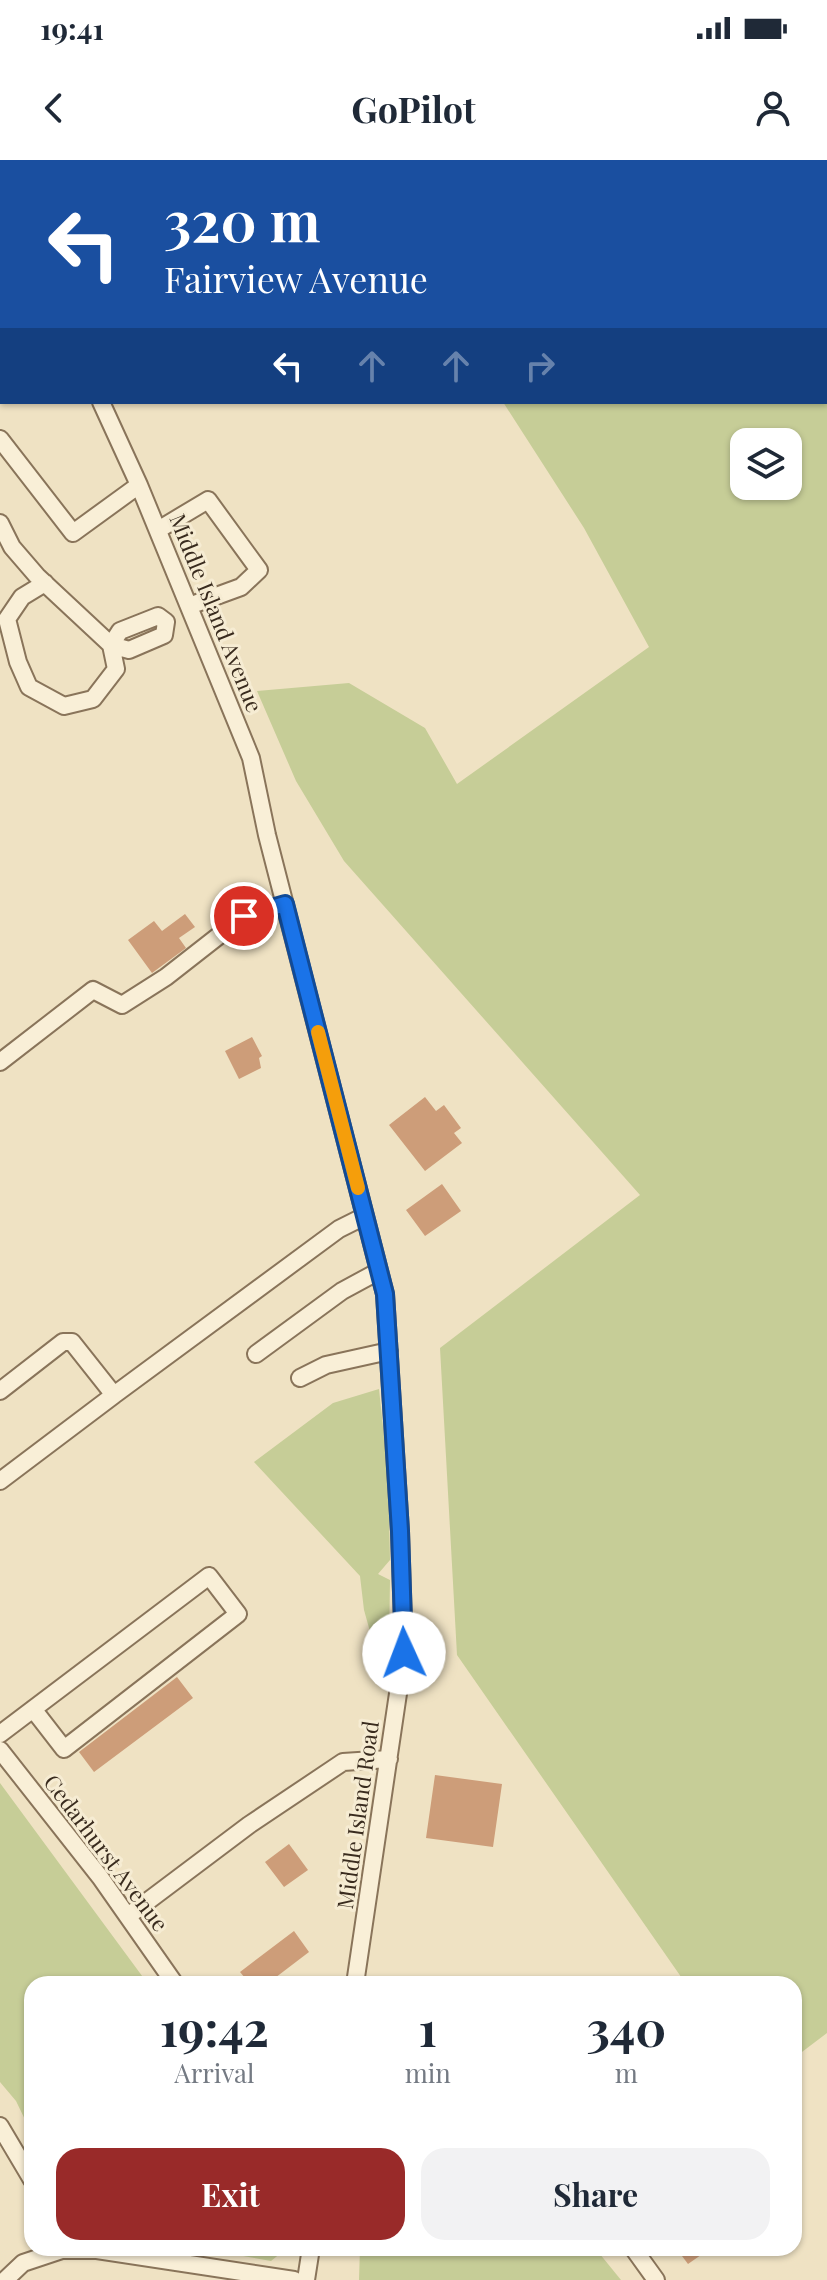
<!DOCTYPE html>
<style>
:root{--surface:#fff;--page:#f2f2f3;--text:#1f2937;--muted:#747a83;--accent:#992a29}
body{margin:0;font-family:"Playfair Display",serif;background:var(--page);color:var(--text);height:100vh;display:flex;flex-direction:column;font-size:30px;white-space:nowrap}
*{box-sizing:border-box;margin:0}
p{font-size:26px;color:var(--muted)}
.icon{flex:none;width:44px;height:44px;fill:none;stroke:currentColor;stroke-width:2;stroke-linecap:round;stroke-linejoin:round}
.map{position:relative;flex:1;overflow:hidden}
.sheet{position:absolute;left:24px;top:1816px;width:778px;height:280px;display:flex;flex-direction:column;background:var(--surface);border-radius:24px;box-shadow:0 2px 6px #0004}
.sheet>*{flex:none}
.guide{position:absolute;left:0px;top:0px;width:828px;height:244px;box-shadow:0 2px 6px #0004;background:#1a4fa0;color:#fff;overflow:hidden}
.controls{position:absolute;left:730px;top:268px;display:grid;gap:16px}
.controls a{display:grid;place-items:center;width:72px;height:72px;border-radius:16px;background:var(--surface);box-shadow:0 2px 6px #0004;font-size:40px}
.pin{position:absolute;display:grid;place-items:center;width:68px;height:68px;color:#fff;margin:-34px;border:4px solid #fff;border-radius:50%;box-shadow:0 2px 8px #0007}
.me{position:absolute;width:88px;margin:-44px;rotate:358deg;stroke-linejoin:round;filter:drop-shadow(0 0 6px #0008)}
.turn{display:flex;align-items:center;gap:28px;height:168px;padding:0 32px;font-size:36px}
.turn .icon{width:104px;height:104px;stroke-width:2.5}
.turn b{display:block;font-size:56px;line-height:68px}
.lanes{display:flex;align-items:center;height:76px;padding:0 32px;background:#0003;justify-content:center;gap:40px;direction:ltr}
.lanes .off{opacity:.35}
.eta{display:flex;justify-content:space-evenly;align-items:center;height:136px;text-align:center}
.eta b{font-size:48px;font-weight:700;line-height:56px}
.button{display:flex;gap:16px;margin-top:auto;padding:16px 32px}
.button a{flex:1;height:92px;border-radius:24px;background:var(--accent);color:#fff;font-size:32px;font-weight:700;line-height:92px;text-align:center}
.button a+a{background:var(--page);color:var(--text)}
.status{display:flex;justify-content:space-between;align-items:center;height:56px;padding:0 40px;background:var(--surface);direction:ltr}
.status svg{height:22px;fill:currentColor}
header{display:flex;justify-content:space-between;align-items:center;height:104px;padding:0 32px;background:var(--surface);font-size:36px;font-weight:700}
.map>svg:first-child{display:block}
.green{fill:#c6cd97;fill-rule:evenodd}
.building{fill:#cd9d79}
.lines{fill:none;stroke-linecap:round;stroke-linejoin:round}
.minor-casing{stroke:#89745a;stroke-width:20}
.minor{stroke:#f9efd7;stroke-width:16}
.route-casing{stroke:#114b97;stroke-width:20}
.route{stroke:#1a73e8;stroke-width:14}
.slow{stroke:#f59e0b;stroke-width:14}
.labels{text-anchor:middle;stroke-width:6;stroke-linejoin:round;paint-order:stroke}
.street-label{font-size:22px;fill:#392b1e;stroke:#f6ecd3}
</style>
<div class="status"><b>19:41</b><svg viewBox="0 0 49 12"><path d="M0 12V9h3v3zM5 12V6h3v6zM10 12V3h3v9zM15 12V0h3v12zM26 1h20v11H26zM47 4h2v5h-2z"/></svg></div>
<header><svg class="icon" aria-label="back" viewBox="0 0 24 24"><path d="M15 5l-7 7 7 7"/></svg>GoPilot<svg class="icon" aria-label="person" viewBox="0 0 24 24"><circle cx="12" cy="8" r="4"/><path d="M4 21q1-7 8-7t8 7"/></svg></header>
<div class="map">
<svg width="827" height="2120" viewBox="0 0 827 2120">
<rect width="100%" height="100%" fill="#efe2c3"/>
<path class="green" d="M41 0H279L37 2Z
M348 0H827V1873L794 1898V1824H686L457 1495 440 1188 640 1035 344 701 296 621 257 531 349 523 425 568 457 624 649 487 584 368 503 242H826V2ZM744 282H788V326H744Z
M379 1229 388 1315 390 1400 378 1414 390 1420 389 1484 376 1493 364 1450 360 1416 254 1302 333 1243Z
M0 1623 148 1824H32V1974L16 1941 0 1922Z
M197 2088H287L271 2101Z
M360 2088H595L621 2120H359Z"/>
<path class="building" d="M185 754 195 767 179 778 186 788 152 813 128 780 154 761 162 771Z
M252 877 262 896 259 898 261 908 239 919 225 891Z
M425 937 436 951 444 945 461 968 454 973 462 983 425 1011 389 965Z
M442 1024 461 1051 425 1076 406 1050Z
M177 1517 193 1538 94 1612 79 1592Z
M435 1615 502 1624 493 1687 426 1678Z
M289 1684 308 1710 284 1727 265 1702Z
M294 1771 309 1792 267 1824H250L240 1812Z
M676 2088H711L688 2104Z"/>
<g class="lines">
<g class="minor-casing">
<path id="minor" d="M0 41 2 45
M101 242 139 325 251 598 267 675 385 1134 400 1371 404 1493 355 1824
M0 279 73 373 139 325
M0 363 12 387 37 416 111 485 129 490 164 475 166 462
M158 370 208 340 259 410 241 427 189 446
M45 423 22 437 7 459 18 502 29 527 64 546 93 539 116 509 111 485 120 471 158 456 166 462
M0 902 93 830 122 845 166 817 244 756 285 744
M256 1194 342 1131 379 1111
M300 1218 326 1205 389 1191
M0 1231 63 1182H72L114 1235 0 1321
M114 1235 339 1069 365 1056
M0 1574 209 1416 238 1454 64 1589 33 1549
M0 1590 100 1717 175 1824
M128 1756 249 1665 343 1602 389 1599
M0 1966 32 2020
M633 2088 656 2120
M5 2120 23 2103 62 2090H97L294 2120
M306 2120 311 2088"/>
</g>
<use href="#minor" class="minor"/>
</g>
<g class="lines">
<g class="route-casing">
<path id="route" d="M244 756 285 744 385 1134 400 1371 404 1493"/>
</g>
<use href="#route" class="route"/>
<path class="slow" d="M318 872 358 1028"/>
</g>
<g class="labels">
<g class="street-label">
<text transform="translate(216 453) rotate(68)" y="8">Middle Island Avenue</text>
<text transform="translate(358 1655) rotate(-82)" y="8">Middle Island Road</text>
<text transform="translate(106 1693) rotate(53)" y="8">Cedarhurst Avenue</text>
</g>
</g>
</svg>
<div class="controls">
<a><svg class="icon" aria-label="layers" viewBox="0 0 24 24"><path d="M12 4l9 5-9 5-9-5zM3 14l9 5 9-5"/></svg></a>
</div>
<div class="pin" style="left:244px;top:756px;background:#d93025"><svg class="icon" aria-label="arrive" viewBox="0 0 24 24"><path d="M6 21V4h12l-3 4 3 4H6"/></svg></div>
<svg class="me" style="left:404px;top:1493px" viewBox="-20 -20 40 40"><circle r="19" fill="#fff"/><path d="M0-13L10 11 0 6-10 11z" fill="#1a73e8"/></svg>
<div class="guide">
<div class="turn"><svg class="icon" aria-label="left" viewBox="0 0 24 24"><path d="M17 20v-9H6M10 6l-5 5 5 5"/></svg><div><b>320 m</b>Fairview Avenue</div></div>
<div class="lanes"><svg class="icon" aria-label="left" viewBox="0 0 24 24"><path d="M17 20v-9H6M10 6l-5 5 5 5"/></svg><svg class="icon off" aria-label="ahead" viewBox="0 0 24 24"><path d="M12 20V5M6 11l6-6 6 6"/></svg><svg class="icon off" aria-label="ahead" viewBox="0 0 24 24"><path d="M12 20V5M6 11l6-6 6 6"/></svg><svg class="icon off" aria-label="right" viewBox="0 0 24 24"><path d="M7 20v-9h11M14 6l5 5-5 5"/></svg></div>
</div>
<section class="sheet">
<div class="eta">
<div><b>19:42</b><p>Arrival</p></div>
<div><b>1</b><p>min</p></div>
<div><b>340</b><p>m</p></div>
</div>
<div class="button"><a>Exit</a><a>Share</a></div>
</section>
</div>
